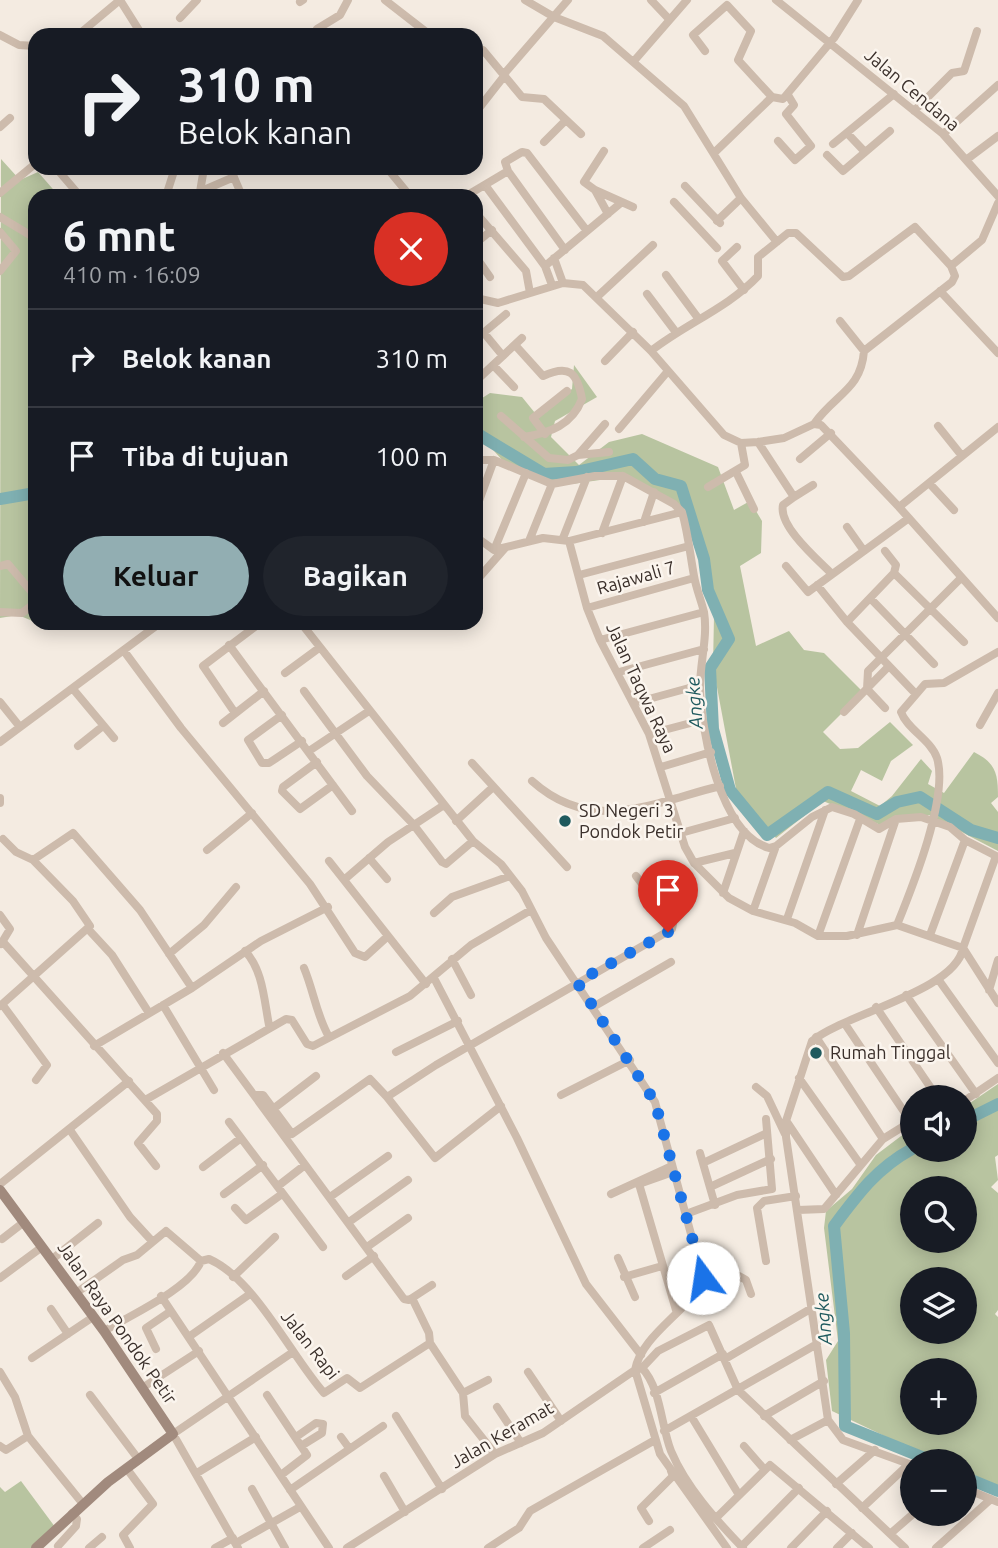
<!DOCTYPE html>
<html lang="id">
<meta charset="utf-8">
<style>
:root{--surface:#171b24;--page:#20242c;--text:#f1f3f6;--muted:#9ea1a6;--line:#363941;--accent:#92aeb2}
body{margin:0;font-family:Ubuntu,sans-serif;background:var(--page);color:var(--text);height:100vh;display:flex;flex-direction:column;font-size:26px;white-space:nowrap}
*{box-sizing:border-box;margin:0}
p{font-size:23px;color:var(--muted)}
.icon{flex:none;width:38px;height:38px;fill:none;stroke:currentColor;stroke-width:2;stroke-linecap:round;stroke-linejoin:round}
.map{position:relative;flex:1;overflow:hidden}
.side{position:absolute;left:28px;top:189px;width:455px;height:441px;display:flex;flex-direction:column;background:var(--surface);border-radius:21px;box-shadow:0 4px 18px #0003}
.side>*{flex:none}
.banner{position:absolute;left:28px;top:28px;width:455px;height:147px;border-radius:21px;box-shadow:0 4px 18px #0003;background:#171b24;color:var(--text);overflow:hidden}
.controls{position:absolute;left:900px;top:1085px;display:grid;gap:14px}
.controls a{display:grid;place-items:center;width:77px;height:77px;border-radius:50%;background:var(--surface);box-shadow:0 4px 18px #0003;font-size:35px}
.pin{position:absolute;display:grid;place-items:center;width:60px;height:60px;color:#fff;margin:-72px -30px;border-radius:50% 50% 50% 0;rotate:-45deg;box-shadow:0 0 7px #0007}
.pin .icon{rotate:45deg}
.me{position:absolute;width:77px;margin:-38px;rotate:346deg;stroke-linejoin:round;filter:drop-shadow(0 0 5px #0008)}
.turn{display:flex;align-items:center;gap:24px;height:147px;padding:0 35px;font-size:32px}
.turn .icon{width:91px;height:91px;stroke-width:2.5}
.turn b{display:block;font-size:49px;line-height:60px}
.round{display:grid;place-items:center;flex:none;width:74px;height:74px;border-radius:37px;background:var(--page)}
.head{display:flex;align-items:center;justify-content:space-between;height:119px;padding:0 35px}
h1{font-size:42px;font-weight:600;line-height:52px}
.button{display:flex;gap:14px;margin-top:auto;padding:14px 35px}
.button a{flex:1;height:80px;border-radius:42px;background:var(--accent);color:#111;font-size:28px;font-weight:600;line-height:80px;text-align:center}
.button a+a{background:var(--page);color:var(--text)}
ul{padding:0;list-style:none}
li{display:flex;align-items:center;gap:21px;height:98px;padding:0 35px;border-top:2px solid var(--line)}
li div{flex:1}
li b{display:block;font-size:26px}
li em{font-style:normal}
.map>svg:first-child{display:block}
.green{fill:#b8c4a0;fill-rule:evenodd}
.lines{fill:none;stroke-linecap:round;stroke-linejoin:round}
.river{stroke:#7fb0b2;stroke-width:12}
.minor{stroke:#cdbbac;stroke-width:8}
.secondary{stroke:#a18a7d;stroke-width:10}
.route{stroke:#1a73e8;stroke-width:12;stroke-dasharray:0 21.6}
.poi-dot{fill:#1f5a5e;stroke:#fbf5ee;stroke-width:2.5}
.labels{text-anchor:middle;stroke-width:5;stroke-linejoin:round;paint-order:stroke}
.street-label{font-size:18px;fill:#3b302b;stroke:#fbf5ee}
.poi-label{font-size:18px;fill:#3b302b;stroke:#fbf5ee;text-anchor:start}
.water-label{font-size:19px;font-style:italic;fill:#1f5a5e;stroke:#fbf5ee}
</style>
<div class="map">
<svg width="998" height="1548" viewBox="0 0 998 1548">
<rect width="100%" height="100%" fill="#f4ebe1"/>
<path class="green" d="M1 159 20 180 38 172 59 196H35V622L18 615 0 618Z
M574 365 597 397 555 421 551 437 579 465 609 442 642 434 718 467 734 510 750 501 762 521 761 553 740 566 756 646 789 631 804 650 824 653 863 692 823 732 840 749 858 748 890 722 913 745 891 761 882 781 861 770 851 791 880 806 892 796 921 759 932 771 928 784 944 793 974 752C996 763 998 774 998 797L991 803 998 812V851L929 815 883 826 823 801 776 838 737 794 713 666 714 616 693 519 628 476 572 484 546 480 504 462 476 431V402L490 393 522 397 535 413 572 389Z
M998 1084V1155L995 1157 998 1180 991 1187 998 1193V1310L995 1314 998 1317V1488L964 1473V1461H937L832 1411 826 1360 838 1341 824 1228 826 1211 852 1189 876 1155 909 1130 912 1129V1150H964V1107ZM912 1188H964V1241H912ZM912 1279H964V1332H912ZM912 1370H964V1423H912Z
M21 1481 58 1531 41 1548H0V1487L5 1492Z"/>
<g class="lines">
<path class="river" d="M476 433 544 474 576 472 633 459 655 479 681 486 704 559 708 590 729 639 710 668 713 729 730 790 767 835 828 792 877 814 897 802 920 797 971 830 998 838
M0 499 35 493
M964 1121 998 1104
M912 1149C877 1168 858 1194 834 1226L844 1333 845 1426 932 1461
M964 1477 998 1491"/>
<path class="minor" d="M120 0 142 35
M385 0 430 35
M525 0 554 17 603 36 684 106 741 198 777 242
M651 0 668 18
M776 0 943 134 998 196
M300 2 303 0
M180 18 197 0
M317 29 340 15 348 0
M0 35 19 45 35 46
M78 35 120 0
M476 48 483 50 522 97 544 99 581 134
M705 51 693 35 727 5 751 31 738 60 772 97 783 99 834 38 858 0
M634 61 687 0
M504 74 568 0
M914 111 952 73 964 71 977 31
M476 112 505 75
M0 127 10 118
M847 133 865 152
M943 134 998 85
M778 141 795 160 811 146 786 114 794 105 788 95
M544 142 564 122
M833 144 894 94
M604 151 584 182 595 190 633 207
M715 152 772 97
M827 155 843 171 890 131
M966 160 998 136
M56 168 80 196
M230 168 242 196
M387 168 410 196
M485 185 545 266 552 285
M685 186 720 223
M595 190 608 214
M200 192 204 168
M0 193 35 164
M166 196 175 168
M190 196 234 177
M415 196H423
M466 196 508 171
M674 202 717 248
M476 213 526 271 530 293
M0 217 35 238
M717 221 741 198
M0 232 16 251 0 271
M476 243 492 230
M737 247 722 261 744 290
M565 250 508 171 505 162 522 152 527 153 587 231
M476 257 490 277
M554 258 563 283
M545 266 622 202
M666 275 698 318
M940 291 998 353
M647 294 675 331
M598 296 653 245
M476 298 498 303 563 283 583 285 651 351 724 435 741 443 758 442 784 438 814 424 821 425 899 507 998 427
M484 333 503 356
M476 339 506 314
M515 345 543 376C569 364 577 372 582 399 572 425 550 433 524 437
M651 351C685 324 728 308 758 276V257L788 233H796L843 277 849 276 915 227 951 266
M864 351 952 282 955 276 951 266 982 240 998 203
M605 361 633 332
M493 365 514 387
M478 379 522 338
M501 416 549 458 568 460 578 455 609 452
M814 424C835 394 861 390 864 351L840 321
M938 426 962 456
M619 429 668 371
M545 434 533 418 567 391
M758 442 794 497 783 505C778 526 818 560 832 574
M578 455 605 424
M800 459 831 433
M476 460H494L552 484 595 476H623L674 504 682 512C688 533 690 554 694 576 696 588 701 600 704 612 708 637 700 662 700 687 701 731 720 834 769 848L776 846 812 817 832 807 854 814 879 829 896 819 921 817 950 827 965 840 998 857
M736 472 754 509
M929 483 954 510
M708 487 745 465 741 443
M794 497 813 485
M899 507 998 618
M476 509 494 460
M644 522 654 492
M847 527 864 551
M602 533 623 476
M476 537 494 550 543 538 569 541 587 608 600 640 649 734 685 847 694 863 729 898 753 911 795 923 818 936H847L897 925 963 948C956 991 844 1014 812 1041L786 1121V1137L828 1420 843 1440 912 1465
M563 538 587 477
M529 541 552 484
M569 541 682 512
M494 550 526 473
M885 551 896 565 894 573 964 642
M0 566 8 564 35 596
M786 566 808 592 909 518
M579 575 689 546
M476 581 505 548
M817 585 847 622 913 691
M870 598 934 664
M587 608 694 578
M0 612 22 613 35 603
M847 622 894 573
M301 623 473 841 501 864 522 891 546 938 655 1102 703 1278C693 1309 642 1333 635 1370
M425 623 430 626 433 623
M600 640 704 612
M229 645 352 811
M124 651 181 728 310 884 355 953 365 957 388 936
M619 672 704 649
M285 673 319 648
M73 689 114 738
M304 691 367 776 413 824 442 862 446 864 473 841
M0 702 20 727
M634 703 700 685
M885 708 867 689 868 671 961 578
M844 712 889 666
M235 713 203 666 260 623
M282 715 248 740 262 763H269L302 741
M223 723 264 691
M980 725 998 693
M649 734 702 720
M0 742 160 623
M78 746 103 726
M309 751 369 711
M317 762 283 787 282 791 300 809 333 785
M472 763 567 867
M661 767 711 752
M532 781C592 835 652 803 720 786
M0 798V803
M456 821 492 788
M681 833 735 818
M3 839 16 852 33 860
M207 850 252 813
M996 856 963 948 998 1003
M369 858 387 879
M329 861 426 984
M694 863 735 853
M345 879 388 842 444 805
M723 893 744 831
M753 911 776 846
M434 913 452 897 510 876
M0 915 10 929 1 944
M787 919 825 810
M897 925C912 888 949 797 937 758 931 740 907 729 901 712L925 684 944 683 998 652
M88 929 112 955 149 1013
M857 935 896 819
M930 935 965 840
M818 936 860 819
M3 942 157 1114V1121L138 1143 156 1166
M245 951C263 970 264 1000 269 1025
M169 954 204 925 236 887
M452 959 471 995
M304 968C314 992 316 1014 329 1037
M434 978 517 1138 586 1284 641 1355
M938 979 998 1063
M989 990 998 960
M906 995 976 1094
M2 1004 47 1065 36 1080
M163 1005 214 1090
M0 1006 90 926 73 901 33 860 73 833 140 910 192 988
M593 1007 671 962
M876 1007 937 1097
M845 1024 911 1122
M816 1037 883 1139
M94 1046 192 988 261 941 328 907
M396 1052 458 1021
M223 1053 404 1299 409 1300 432 1285
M799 1078 860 1164
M756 1087 767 1096 785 1134
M256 1095H263L292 1134 370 1079 387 1097 436 1065 672 929 673 924 636 876
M561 1095 630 1060
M387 1097 435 1158 501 1106
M147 1099 286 1019 292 1020 307 1044 313 1046 410 996 471 945 531 910
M964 1101 998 1078
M273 1109 316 1076
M229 1122 323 1247
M787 1122 836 1195
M70 1130 130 1217 152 1241
M700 1153 715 1205
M703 1163 767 1133
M203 1167 241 1138
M673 1172 639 1184 676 1310
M0 1184 129 1081
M278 1186 305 1165
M710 1187 771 1159
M224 1194 263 1165
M611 1194 672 1166
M330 1197 388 1156
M235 1208 246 1220 282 1194
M798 1210 824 1209 883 1139 912 1121
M686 1214 737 1195 772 1189 766 1119
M349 1222 408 1180
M2 1239 24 1222
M367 1247 408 1218
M618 1258 635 1297
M51 1260 98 1223
M201 1261 209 1259C255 1279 291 1356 324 1393L347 1378 360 1388 430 1343
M766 1261 757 1208 764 1201 796 1196
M346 1276 374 1256
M233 1277 275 1237
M624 1277 662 1266
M0 1278 42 1247
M700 1288 739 1276 746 1280 751 1294
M76 1293 123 1260 137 1255 166 1231 201 1261C191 1288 129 1316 104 1331
M161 1296 329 1548
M412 1298 429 1333 430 1343
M51 1309 68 1334
M190 1336 250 1294
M430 1343 463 1393 465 1416 495 1454
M156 1349 146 1328 171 1311
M32 1358 93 1317
M725 1359 812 1308
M642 1368C661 1388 661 1426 671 1451 686 1487 716 1520 743 1548
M635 1370 660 1454 727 1548
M0 1372 15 1397 28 1436 83 1504
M528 1372 561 1421
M142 1388 199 1351
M463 1393 488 1380
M654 1393 723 1354
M90 1395 139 1460
M267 1395 307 1455 281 1475
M497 1407 521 1443
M396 1416 442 1489
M691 1416 739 1495
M764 1416 824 1381
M664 1431 817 1344
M296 1437 316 1423 323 1424 322 1433 301 1446
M341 1437 349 1448
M790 1440 828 1420
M0 1446 6 1450 28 1436
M744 1446 764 1469
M127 1469 153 1504 123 1535 130 1548
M197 1473 256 1437
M384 1476 405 1512
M836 1484 875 1450
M964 1488 998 1502
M252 1489 285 1548
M290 1490 383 1426
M862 1508 909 1464
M716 1518 770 1465 869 1548
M649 1521 641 1508 673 1476 671 1471
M890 1534 913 1514
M236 1543 300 1507
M58 1546 76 1526 77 1519 72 1513
M742 1546 799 1488
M89 1548 102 1537
M215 1548 233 1538
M238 1548 173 1434 293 1352
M347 1548 495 1454 543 1433 635 1370 642 1368 658 1351 709 1325 738 1390 905 1548
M488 1548 519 1528 530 1511 655 1440
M643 1548 670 1530
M791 1548 827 1511
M837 1548 852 1533
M936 1548 991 1499"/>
<path class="secondary" d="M0 1190 104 1331 173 1434 108 1482 36 1548"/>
</g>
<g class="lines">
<path class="route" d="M668 932 577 982 655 1102 703 1278"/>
</g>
<g class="poi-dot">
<circle cx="565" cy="821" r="7"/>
<circle cx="816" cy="1053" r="7"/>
</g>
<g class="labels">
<g class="street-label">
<text transform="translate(912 90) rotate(40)" y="6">Jalan Cendana</text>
<text transform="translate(636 578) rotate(-16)" y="6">Rajawali 7</text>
<text transform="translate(641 688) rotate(65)" y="6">Jalan Taqwa Raya</text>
<text transform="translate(117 1323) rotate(55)" y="6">Jalan Raya Pondok Petir</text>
<text transform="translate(310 1345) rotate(52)" y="6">Jalan Rapi</text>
<text transform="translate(502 1435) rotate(-30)" y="6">Jalan Keramat</text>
</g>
<g class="poi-label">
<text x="579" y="817">SD Negeri 3<tspan x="579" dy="21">Pondok Petir</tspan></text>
<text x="830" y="1059">Rumah Tinggal</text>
</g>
<g class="water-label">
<text transform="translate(694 703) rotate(-94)" y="7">Angke</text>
<text transform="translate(823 1319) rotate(-94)" y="7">Angke</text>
</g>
</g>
</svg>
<div class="controls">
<a><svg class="icon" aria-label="sound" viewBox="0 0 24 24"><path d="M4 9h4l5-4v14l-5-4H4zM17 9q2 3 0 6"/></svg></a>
<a><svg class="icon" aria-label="search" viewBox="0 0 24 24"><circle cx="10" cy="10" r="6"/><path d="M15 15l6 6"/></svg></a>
<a><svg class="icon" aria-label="layers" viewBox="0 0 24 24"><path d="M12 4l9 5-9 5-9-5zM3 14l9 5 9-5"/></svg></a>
<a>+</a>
<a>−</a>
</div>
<div class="pin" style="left:668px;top:932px;background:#d93025"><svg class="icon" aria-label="arrive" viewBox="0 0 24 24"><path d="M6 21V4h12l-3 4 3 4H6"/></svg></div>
<svg class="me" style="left:703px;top:1278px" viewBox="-20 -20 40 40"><circle r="19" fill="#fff"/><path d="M0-13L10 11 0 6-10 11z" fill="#1a73e8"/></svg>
<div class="banner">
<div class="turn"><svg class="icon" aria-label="right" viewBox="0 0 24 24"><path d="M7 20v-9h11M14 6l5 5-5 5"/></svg><div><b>310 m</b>Belok kanan</div></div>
</div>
<section class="side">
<div class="head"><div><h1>6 mnt</h1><p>410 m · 16:09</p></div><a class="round" style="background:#d93025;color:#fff"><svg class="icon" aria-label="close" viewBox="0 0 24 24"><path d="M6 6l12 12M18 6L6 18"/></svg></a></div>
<ul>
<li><svg class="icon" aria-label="right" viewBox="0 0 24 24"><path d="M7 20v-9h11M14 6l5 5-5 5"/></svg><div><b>Belok kanan</b></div><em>310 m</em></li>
<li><svg class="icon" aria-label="arrive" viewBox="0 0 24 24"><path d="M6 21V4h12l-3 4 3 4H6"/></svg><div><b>Tiba di tujuan</b></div><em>100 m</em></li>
</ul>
<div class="button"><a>Keluar</a><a>Bagikan</a></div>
</section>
</div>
